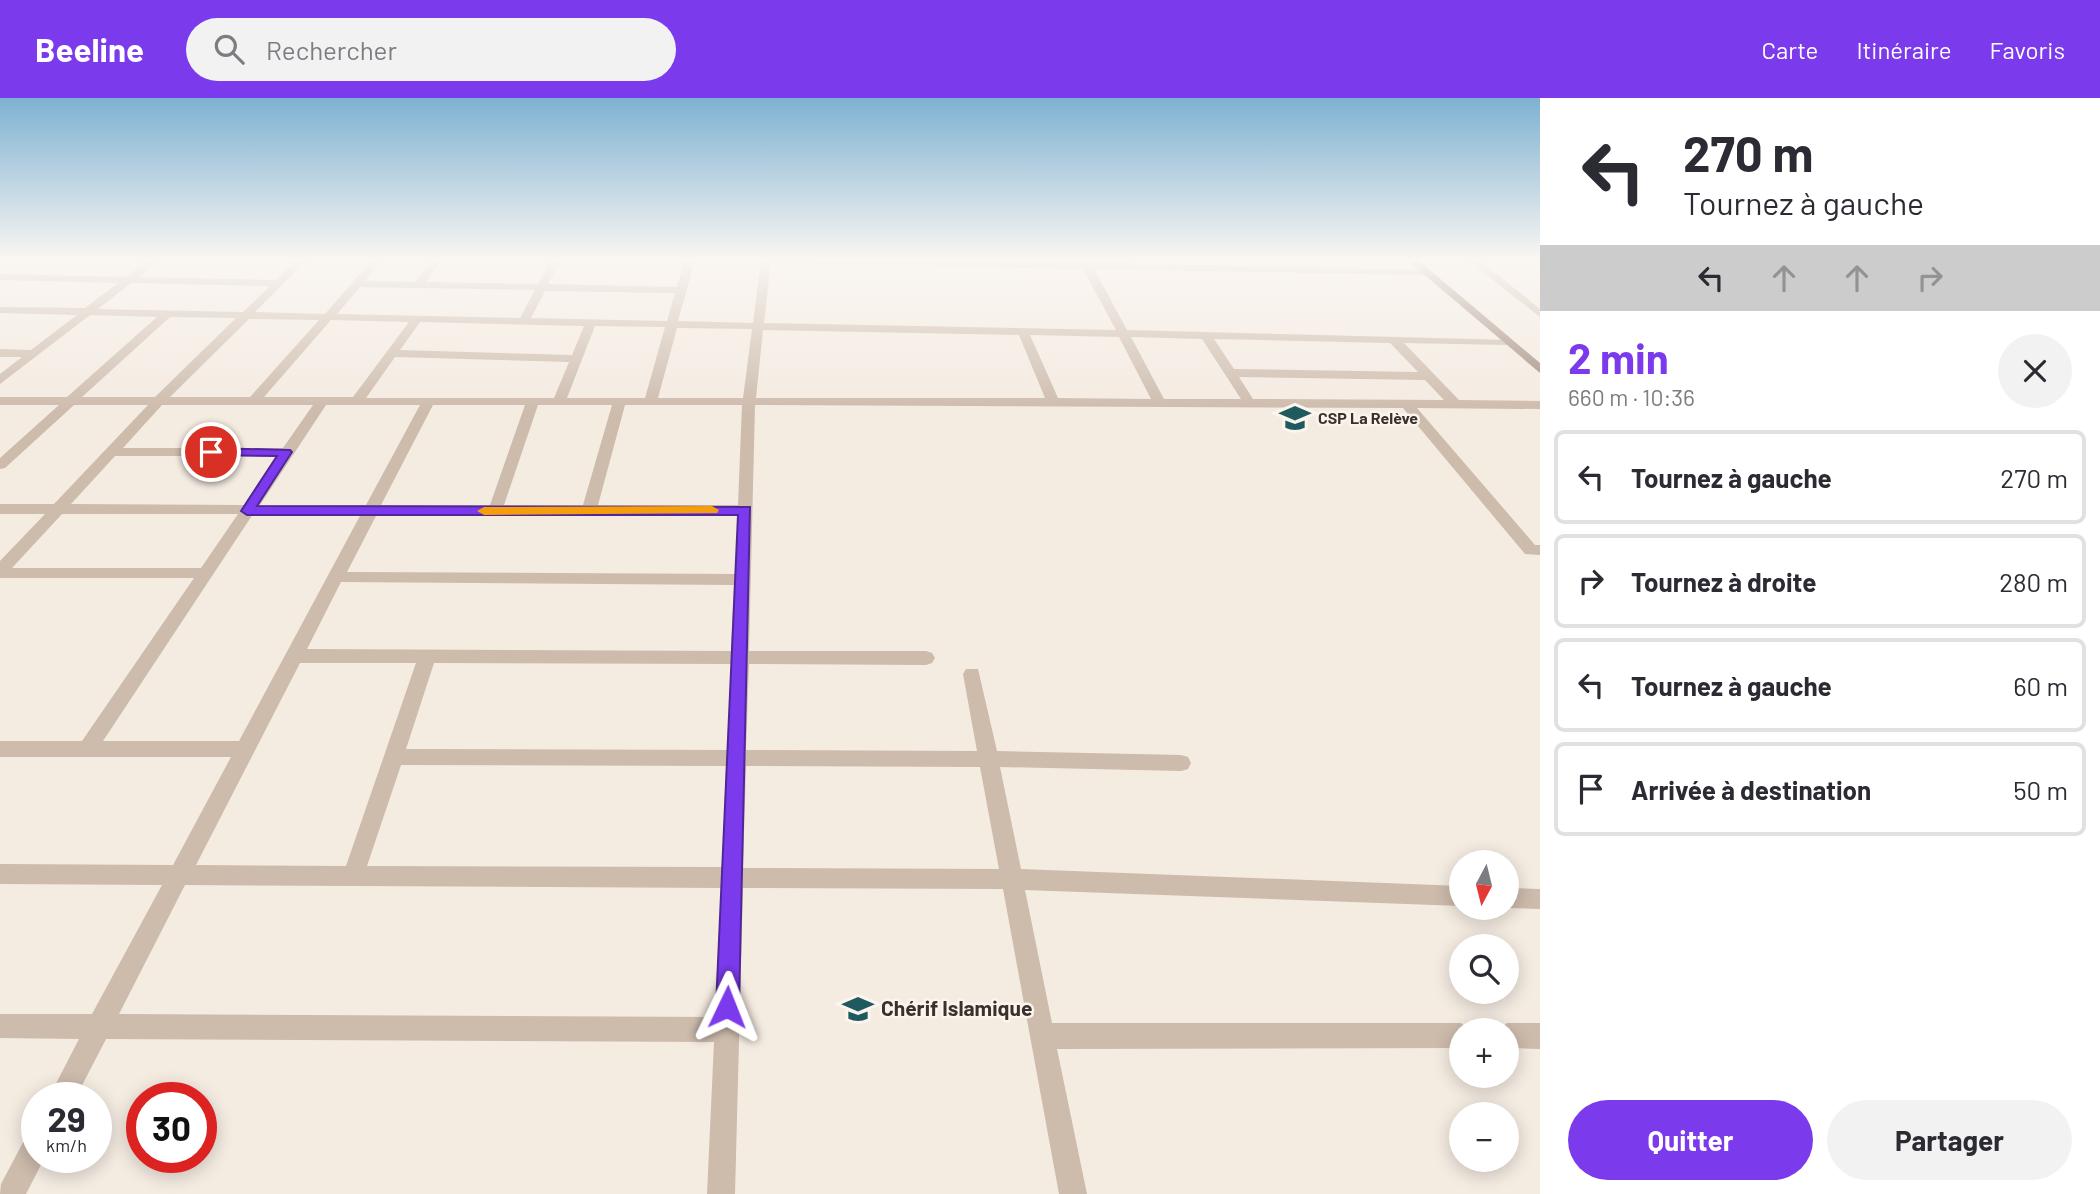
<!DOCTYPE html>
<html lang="fr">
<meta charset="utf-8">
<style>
:root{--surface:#fff;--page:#f2f2f3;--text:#2b2b33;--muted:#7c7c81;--line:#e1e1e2;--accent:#7c3aed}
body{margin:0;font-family:Barlow,sans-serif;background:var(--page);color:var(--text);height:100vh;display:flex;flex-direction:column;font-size:26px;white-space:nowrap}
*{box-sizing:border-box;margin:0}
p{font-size:23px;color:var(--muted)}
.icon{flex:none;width:38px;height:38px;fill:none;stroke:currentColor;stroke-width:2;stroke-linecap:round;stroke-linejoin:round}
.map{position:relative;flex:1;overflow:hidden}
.panel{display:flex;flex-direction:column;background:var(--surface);width:560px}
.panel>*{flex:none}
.guide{background:#fff;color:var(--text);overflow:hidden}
.needle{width:46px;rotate:187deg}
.controls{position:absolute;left:1449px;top:752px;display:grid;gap:14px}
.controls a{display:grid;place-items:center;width:70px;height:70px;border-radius:50%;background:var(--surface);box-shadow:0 4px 18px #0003;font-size:35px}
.speed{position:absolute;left:21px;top:984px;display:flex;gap:14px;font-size:35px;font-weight:700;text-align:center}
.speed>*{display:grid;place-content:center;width:91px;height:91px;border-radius:50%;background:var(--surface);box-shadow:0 4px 18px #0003;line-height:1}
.speed small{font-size:18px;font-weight:400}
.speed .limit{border:10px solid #d22;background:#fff;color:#111}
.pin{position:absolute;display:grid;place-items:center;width:60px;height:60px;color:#fff;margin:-30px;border:4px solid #fff;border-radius:50%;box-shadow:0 2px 7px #0007}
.me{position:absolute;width:77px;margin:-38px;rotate:2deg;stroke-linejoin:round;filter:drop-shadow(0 0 5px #0008)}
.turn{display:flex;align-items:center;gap:24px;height:147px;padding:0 28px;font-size:32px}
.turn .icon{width:91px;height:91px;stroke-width:2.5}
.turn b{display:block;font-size:49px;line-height:60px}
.lanes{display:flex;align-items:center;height:66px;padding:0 28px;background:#0003;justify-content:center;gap:35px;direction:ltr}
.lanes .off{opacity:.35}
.round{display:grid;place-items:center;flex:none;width:74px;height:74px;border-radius:37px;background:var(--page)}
.head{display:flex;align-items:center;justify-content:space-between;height:119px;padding:0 28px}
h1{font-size:42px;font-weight:700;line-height:52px;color:var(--accent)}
.cta{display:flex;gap:14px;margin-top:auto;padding:14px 28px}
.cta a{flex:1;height:80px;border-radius:42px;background:var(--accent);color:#fff;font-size:28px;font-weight:700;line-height:80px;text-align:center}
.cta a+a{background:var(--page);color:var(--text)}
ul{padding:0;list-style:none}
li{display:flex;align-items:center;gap:21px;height:94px;margin:0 14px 10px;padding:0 14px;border:4px solid var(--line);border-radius:10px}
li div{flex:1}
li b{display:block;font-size:26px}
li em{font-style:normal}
header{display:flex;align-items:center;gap:42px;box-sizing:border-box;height:98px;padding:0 35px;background:var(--accent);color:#fff}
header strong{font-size:33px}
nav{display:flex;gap:38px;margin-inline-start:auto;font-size:24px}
.search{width:490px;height:63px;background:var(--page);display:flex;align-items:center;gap:18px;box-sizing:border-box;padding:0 24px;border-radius:38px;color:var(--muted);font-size:26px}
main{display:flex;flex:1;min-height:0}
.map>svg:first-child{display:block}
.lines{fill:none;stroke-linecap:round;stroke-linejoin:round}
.street{fill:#cdbbac;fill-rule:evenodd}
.secondary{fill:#a18a7d;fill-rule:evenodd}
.route{fill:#7c3aed;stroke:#51269a;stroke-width:2}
.slow{fill:#f59e0b}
.labels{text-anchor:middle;stroke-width:5;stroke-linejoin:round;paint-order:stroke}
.far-poi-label{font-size:16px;font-weight:bold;fill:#3b302b;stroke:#fbf5ee;text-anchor:start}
.near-poi-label{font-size:21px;font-weight:bold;fill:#3b302b;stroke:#fbf5ee;text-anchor:start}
</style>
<header>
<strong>Beeline</strong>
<div class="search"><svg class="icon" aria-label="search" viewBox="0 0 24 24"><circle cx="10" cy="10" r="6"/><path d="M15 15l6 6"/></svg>Rechercher</div>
<nav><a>Carte</a><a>Itinéraire</a><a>Favoris</a></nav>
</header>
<main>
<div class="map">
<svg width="1540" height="1096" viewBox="0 0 1540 1096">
<rect width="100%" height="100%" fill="#f4ebe1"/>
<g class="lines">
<path class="street" d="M147 162H159L139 179 276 182 296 162H307L255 214 325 216 372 162H383L365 183 415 184 432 162H442L426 184 538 186 551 162H561L548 186 677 189 685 162H695L678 223 753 225 761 162H771L764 225 1116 232 1083 171 784 165 779 162H957L1430 172V176L1426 177 1094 171 1127 232 1512 242V246L1508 247 1404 245 1459 302 1540 303V311L1417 310 1535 447H1540V457L1525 456 1403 310 755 307 749 553H926L932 555 935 560 932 565 926 567 749 566 746 652 977 653 963 576 966 571H978L997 653 1181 657 1188 659 1191 665 1188 671 1181 673 1000 669 1021 771 1461 788V808L1025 792 1052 925H1461L1471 933H1461V950L1057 951 1087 1096H1059L1003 791 743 790 735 1096H707L714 944 106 941 76 999H49L79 941 0 940V916H92L162 787 0 786V766L173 767 231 659H0V643H82L194 480H0V463L45 416H0V406H54L148 307H74L5 370 0 371V360L59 307H0V299H67L157 219 90 217 0 286V276L22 259H0V251L31 252 77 217 0 215V209L85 210 118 185 0 182V176L126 179ZM131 185 270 188 243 214 98 211ZM360 189 535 192 520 220 337 216ZM545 193 675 195 667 223 531 220ZM170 219 236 220 155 299H82ZM249 221 319 222 250 299H170ZM331 222 409 224 353 299H264ZM420 224 584 228 572 257 400 252ZM595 228 665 229 645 300H567ZM677 230 752 231 743 300H658ZM763 232 1019 237 1045 300H756ZM1030 237 1119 239 1151 301 1058 300ZM1131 239 1202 241 1241 301H1164ZM1214 241 1390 245 1418 274 1234 271ZM395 259 569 264 554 300H366ZM1239 279 1425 282 1444 302 1253 301ZM162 307H313L283 350H123ZM326 307H420L366 407H260ZM433 307H525L490 407H381ZM538 307H612L583 407H504ZM625 307H742L738 407H598ZM115 358H278L244 407 71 406ZM62 416H238L201 470H12ZM253 416H361L239 643H103ZM377 416 738 417 735 476 347 474ZM341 484 734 487 731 553 307 551ZM300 565H416L346 768 196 767ZM434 565 731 566 727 652 406 651ZM401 667 726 668 722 769 367 768ZM746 668 980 669 999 771 743 770ZM185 787 721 790 715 919 119 916Z
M1468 162H1479L1540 211V219Z
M1534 162H1540V166Z
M1507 790 1540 791V811L1506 810Z
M1507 925H1540V951L1507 950V933H1497Z
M37 1034V1059H45L26 1096H0L1 1086 27 1037Z"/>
<path class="secondary" d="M1407 162H1418L1540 265V275Z"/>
</g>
<linearGradient id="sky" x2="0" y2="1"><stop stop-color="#7eb2d2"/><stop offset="0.51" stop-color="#faf6f2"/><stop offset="1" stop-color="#faf6f2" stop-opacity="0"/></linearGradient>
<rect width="1540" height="316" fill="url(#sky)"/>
<path class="route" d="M211 350 290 352 292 354 257 408 750 409 739 909 735 916 727 920 720 916 716 909 738 417H247L241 413 277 358 207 357 205 354Z"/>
<path class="slow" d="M712 408 719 412 717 415 484 417 477 413 484 409Z"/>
<defs>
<g id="school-bare" transform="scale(2.415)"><path d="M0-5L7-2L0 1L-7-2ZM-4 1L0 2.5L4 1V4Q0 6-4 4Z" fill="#1f5a5e" stroke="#fbf5ee" stroke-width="2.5" paint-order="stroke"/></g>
</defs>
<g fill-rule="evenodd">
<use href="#school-bare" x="1295" y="320"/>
<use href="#school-bare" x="858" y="911"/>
</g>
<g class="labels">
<g class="far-poi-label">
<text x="1318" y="326">CSP La Relève</text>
</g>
<g class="near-poi-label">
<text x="881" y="918">Chérif Islamique</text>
</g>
</g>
</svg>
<div class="controls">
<a><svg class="needle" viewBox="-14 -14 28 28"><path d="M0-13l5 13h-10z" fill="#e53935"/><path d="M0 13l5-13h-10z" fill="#7c7c81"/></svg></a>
<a><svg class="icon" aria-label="search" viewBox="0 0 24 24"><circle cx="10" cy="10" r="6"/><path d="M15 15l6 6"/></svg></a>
<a>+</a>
<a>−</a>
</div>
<div class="speed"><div>29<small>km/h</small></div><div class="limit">30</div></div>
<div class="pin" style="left:211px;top:354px;background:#d93025"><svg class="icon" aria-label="arrive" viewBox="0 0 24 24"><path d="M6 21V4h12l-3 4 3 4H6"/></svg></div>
<svg class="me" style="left:727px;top:909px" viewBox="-20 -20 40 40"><path d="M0-17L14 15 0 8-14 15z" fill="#7c3aed" stroke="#fff" stroke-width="4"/></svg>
</div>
<section class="panel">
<div class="guide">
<div class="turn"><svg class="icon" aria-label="left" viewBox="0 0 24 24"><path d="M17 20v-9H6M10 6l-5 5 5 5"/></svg><div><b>270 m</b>Tournez à gauche</div></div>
<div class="lanes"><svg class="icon" aria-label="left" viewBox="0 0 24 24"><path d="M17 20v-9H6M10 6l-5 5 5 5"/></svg><svg class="icon off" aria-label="ahead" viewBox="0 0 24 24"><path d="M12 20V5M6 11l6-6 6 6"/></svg><svg class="icon off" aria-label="ahead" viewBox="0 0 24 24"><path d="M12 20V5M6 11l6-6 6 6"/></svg><svg class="icon off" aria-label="right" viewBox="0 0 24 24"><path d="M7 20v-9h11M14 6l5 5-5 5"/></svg></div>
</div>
<div class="head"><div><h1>2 min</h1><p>660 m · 10:36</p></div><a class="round"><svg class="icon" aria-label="close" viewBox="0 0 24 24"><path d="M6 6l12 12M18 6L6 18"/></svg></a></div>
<ul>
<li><svg class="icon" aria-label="left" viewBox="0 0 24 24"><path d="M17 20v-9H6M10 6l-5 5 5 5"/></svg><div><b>Tournez à gauche</b></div><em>270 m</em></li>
<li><svg class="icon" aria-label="right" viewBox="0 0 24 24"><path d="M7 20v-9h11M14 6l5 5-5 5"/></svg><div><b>Tournez à droite</b></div><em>280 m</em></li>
<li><svg class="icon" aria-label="left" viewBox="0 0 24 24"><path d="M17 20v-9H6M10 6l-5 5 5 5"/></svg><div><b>Tournez à gauche</b></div><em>60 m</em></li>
<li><svg class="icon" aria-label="arrive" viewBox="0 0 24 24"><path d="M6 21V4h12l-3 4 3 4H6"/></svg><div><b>Arrivée à destination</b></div><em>50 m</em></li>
</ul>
<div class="cta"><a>Quitter</a><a>Partager</a></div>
</section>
</main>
